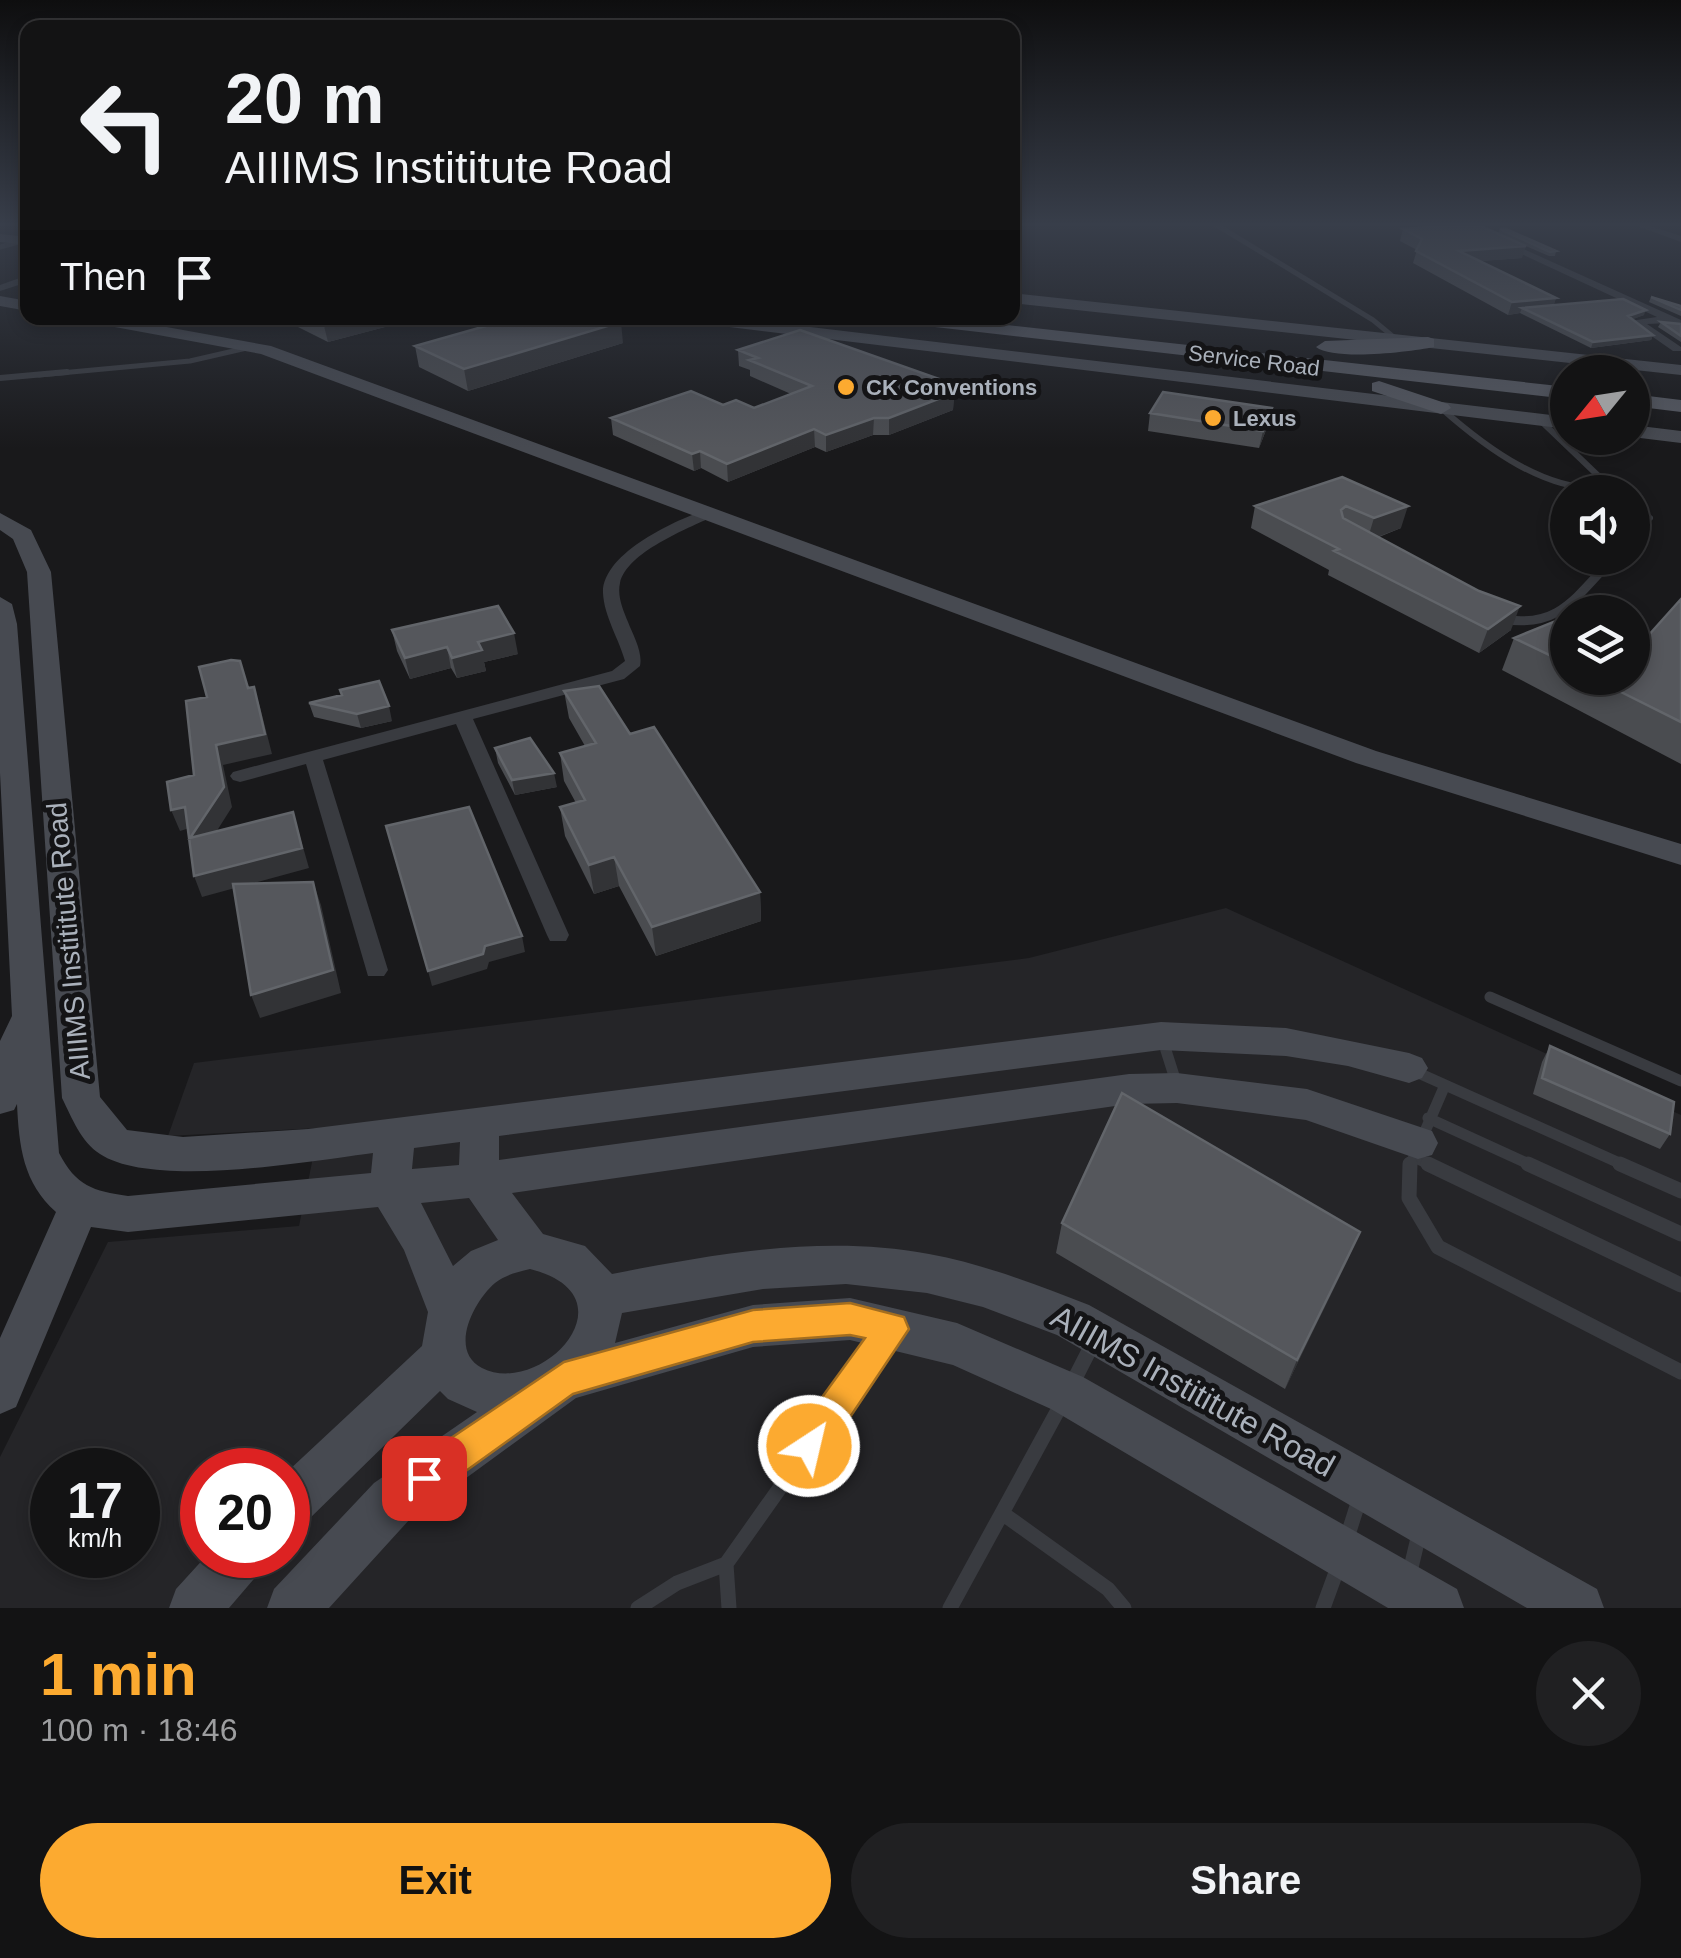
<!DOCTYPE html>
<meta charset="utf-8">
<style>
:root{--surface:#131314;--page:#202022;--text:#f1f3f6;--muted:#9d9ea0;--line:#323234;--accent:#fcaa30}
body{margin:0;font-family:Arial,sans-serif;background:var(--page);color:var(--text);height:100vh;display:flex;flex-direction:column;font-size:38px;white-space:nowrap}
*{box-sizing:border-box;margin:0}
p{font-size:32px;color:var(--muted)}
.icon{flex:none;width:55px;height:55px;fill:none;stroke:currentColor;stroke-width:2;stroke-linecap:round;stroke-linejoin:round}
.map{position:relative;height:1608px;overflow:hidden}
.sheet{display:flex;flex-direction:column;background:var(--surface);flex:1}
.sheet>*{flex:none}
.hud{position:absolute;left:20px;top:20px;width:1000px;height:305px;border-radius:20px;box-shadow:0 5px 15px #0003,0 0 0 2px var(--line);background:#131314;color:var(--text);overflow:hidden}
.needle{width:65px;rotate:240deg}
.fabs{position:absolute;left:1550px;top:355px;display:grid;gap:20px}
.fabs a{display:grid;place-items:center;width:100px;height:100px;border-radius:50%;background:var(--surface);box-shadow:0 5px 15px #0003,0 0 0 2px var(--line);font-size:50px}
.speed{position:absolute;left:30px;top:1448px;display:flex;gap:20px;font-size:50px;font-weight:700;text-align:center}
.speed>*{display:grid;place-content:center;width:130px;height:130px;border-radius:50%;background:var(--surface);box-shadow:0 5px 15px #0003,0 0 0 2px var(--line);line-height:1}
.speed small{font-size:25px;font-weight:400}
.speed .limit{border:15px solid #d22;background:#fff;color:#111}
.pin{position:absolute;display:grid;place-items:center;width:85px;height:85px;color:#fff;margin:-42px;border-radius:20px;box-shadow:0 5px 15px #0006}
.me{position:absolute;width:110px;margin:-55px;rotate:35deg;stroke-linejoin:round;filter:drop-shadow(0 0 8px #0008)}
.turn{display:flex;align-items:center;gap:35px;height:210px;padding:0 40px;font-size:45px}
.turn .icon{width:130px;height:130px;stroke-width:2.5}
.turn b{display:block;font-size:70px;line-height:85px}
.then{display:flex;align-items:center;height:95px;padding:0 40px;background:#0003;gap:20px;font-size:38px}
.round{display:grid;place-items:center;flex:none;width:105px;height:105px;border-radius:52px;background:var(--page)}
.head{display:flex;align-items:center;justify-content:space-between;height:170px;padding:0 40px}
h1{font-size:60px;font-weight:700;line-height:75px;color:var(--accent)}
.button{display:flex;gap:20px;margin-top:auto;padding:20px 40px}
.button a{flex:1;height:115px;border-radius:60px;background:var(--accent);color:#111;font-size:40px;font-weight:700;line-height:115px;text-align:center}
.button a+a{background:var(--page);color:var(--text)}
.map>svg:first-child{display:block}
.built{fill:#252528;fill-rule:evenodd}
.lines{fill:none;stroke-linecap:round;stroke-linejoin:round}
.lane-far4{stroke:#393b40;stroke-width:5}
.lane-far3{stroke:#393b40;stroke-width:6}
.lane-far2{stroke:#393b40;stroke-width:9}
.lane-far1{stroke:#393b40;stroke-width:11}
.lane{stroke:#393b40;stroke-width:15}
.street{fill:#393b40;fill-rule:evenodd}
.secondary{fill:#474a51;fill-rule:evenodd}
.primary{fill:#555860;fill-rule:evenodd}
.wall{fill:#4a4c50}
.shaded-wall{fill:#323336}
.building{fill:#55575c;stroke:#62656a;stroke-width:2.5}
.route{fill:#fcaa30;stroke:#a46e1f;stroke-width:2.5}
.poi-dot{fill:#fcaa30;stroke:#141416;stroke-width:4}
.labels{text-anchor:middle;stroke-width:10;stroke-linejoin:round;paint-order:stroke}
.far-street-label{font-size:22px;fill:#aab1bb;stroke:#141416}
.far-poi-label{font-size:22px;font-weight:bold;fill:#aab1bb;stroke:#141416;text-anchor:start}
.street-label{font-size:28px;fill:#aab1bb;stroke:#141416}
.near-street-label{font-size:32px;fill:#aab1bb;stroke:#141416}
</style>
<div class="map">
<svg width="1681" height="1608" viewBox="0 0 1681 1608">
<rect width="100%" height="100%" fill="#19191b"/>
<path class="built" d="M1226 908 1681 1115V1608H0V1457L108 1242 299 1226 319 1128 168 1136 194 1063 1029 958ZM52 1470H138V1555H52ZM202 1470H288V1555H202Z"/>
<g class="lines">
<path class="lane-far4" d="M1215 224 1373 320 1396 339
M0 247 22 241
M39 375 190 361 251 347"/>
<path class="lane-far3" d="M0 378 67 372
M1441 408C1485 447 1548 495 1611 488L1540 420
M1632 506 1650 518 1632 523
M1632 539 1640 523
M1602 571 1614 558"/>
<path class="lane-far2" d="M1501 619C1554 628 1571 604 1604 568"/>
<path class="lane-far1" d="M1490 997 1681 1081
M1163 1041 1176 1082
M1414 1071 1626 1166
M1428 1118 1533 1166
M1414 1157 1433 1166
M1410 1166 1445 1085"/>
<path class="lane" d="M1410 1164 1409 1198 1438 1247 1681 1372
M1428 1164 1681 1285
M1528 1164 1681 1234
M1620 1164 1681 1191
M1071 1386 1093 1343
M1063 1401 1002 1513 1108 1589 1124 1608
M1346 1541 1359 1500
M726 1564 729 1608
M1409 1576 1419 1534
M638 1608 677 1583 726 1564 886 1338
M950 1608 1002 1513
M1323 1608 1338 1567"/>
<path class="street" d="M1457 224H1468L1681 320V327L1669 323 1647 324 1681 347V351H1673L1630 321 1657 317Z
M1632 224H1644L1681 236V242Z
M28 275V282L0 291V285Z
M709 509 714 510V516C687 529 627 552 620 583 617 596 623 610 628 622 633 635 643 652 640 666L624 679 473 719 569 935 566 941H550L547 935 456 724 323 760 388 970 384 976H368L306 764 240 782 233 780 230 776 233 772 612 671 625 661C619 639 604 616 603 593 602 553 677 519 709 509Z"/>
<path class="secondary" d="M0 234 28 237V245L0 242Z
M1012 293 1681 365V375L1012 303Z
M0 296 28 301V311L0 306Z
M85 318H117L271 346 1376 751 1681 844V865L1356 763 261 354 93 323Z
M689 318H734L1568 417V429L697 323Z
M1632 425 1681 431V443L1632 437Z
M0 513 31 530 51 572 100 1097 127 1130 183 1137 308 1129 1161 1022 1286 1028 1409 1053 1422 1058 1428 1068 1422 1078 1409 1083 1348 1066 1286 1056 1161 1050 499 1136V1160L1129 1074 1177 1073 1307 1089 1432 1131 1438 1143 1432 1155 1418 1159 1306 1120 1177 1103 1129 1104 512 1193 543 1234 585 1246 612 1274C716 1254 823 1234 929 1254 984 1264 1037 1285 1089 1305L1597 1589 1604 1608H1527L1057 1335 983 1307 927 1293 846 1284 763 1289 622 1313 615 1343 753 1305 850 1298 957 1323 1083 1377 1457 1589 1464 1608H1388L1051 1409 953 1365 850 1340 753 1347 576 1398 410 1519 329 1608H267L274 1589 374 1483 477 1412 448 1399 440 1391 306 1522 288 1529V1471L422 1346 428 1312 404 1250 378 1207 128 1232 91 1227 16 1407 0 1414V1338L56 1212C23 1183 19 1146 17 1104L14 1110 0 1114V1041L12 1016 0 773V597L12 604 17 624 59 1153C76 1186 93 1191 128 1196L371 1173 373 1153C311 1161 153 1189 100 1154 81 1142 72 1118 62 1098L27 572 13 539 0 530ZM460 1142 459 1165 412 1169 414 1148ZM469 1198 498 1240 471 1251 453 1266 421 1203ZM530 1269C637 1296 541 1398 482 1368 448 1350 474 1301 495 1283 505 1275 517 1272 530 1269Z
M207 1555H267L259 1573 229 1608H169L176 1589Z"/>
<path class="primary" d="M892 318H943L1568 387V399L900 323Z
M1428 337 1434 339V347C1410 352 1334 361 1316 347L1325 341Z
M1379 381 1448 404 1451 408 1441 414 1372 391V383Z
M1632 394 1681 400V412L1632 406Z"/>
</g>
<path class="wall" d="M1403 229 1522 258 1480 261 1556 298 1553 306 1644 315 1632 319 1653 335 1651 340 1591 348 1520 313 1508 315 1413 263 1417 250 1400 241Z
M1500 229 1556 251 1555 256H1549L1498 234Z
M1651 297 1681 306V316L1649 302Z
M294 318H419L328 342 296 326Z
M1661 322 1681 324V342L1658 327Z
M623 343 468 391 419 367 415 346Z
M738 350 945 381V389L954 393 953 410 889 435H873L826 452 815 447 728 482 701 468 694 471 613 435 611 418 723 405 754 408 791 394 750 376V370L739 366Z
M1272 408 1268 425 1259 448 1148 431 1150 413Z
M1342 477 1401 528 1379 537 1511 630 1479 653 1328 575 1329 570 1251 528 1255 506Z
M1681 599V764L1502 670 1514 638 1568 616V678H1632L1647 637Z
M392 630 518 654 484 662 486 671 457 678 451 668 410 679 397 651Z
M564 691 630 734 760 892 761 921 656 956 619 886 594 894 565 836 560 807 576 803 564 781 560 753 585 746 569 718Z
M309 703 392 721 361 728 314 717Z
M495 748 557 787 515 795 498 763Z
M1550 1046 1670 1134 1660 1149 1533 1094 1542 1062Z
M1062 1223 1360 1232 1285 1389 1056 1253Z"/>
<path class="shaded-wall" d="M1526 246 1522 258 1455 263 1459 251Z
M1556 298 1552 311 1522 308 1520 313 1508 315 1512 302Z
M1646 310 1644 315 1626 322 1628 316Z
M358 318H419L328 342 324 326Z
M621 322 623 343 468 391 464 369Z
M1653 335 1651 340 1591 348 1593 342Z
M945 381 944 397 954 393 953 410 889 435V418L935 385Z
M1272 408 1268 425 1259 448 1263 431Z
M874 418 873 435 826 452V435Z
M814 429 815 447 728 482 727 464Z
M700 451 701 468 694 471 692 454Z
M1408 506 1401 528 1367 541 1374 518Z
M1520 606 1511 630 1479 653 1488 629Z
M514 633 518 654 484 662 486 671 457 678 452 658 478 642Z
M447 647 451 668 410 679 405 658Z
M254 687 260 707 272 754 223 765 232 807 199 859 190 838 216 745Z
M389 706 392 721 361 728 357 714Z
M554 773 557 787 515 795 512 780Z
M185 807 193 827 180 831 171 810Z
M293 812 309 868 202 897 194 876Z
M614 857 619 886 594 894 589 865Z
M313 882 321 905 341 993 260 1018 251 995Z
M760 892 761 921 656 956 652 927Z
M522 936 525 952 489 962 487 969 432 986 428 971 485 946Z
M1360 1232 1347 1262 1285 1389 1297 1360Z"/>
<path class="building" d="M1476 224 1526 246 1459 251 1556 298 1512 302 1416 251 1422 239 1403 229Z
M1500 229H1506L1556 251 1550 252Z
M1651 297 1681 306V310Z
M1623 299 1646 310 1628 316 1653 335 1593 342 1522 308Z
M307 318H358L324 326Z
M514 318H610L621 322 464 369 415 346Z
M1661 322 1681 324V336Z
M800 330 945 381 935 385 954 393 889 418H874L826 435 814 429 727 464 700 451 692 454 611 418 691 391 723 405 736 400 754 408 812 386 749 360 758 358 738 350Z
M1163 392 1272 408 1263 431 1150 413Z
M1342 477 1408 506 1374 518 1346 506 1341 510 1343 518 1479 591 1520 606 1488 629 1334 551 1339 549 1255 506Z
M1681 599V722L1593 678H1632V630L1647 637Z
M498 606 514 633 478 642 482 650 452 658 447 647 405 658 392 630Z
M1587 609 1595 612H1577Z
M1568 616V664L1514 638Z
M231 660 240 661 248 688 254 687 265 734 216 745 224 787 190 838 293 812 302 848 194 876 185 807 171 810 167 782 194 775 186 701 207 697 199 667Z
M379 681 389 706 357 714 309 703 342 695 340 690Z
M599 686 630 734 654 727 760 892 652 927 614 857 589 865 560 807 585 800 560 753 596 743 564 691Z
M530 738 554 773 512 780 495 748Z
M469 807 522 936 485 946 483 954 428 971 386 826Z
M313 882 333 970 251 995 233 884Z
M1550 1046 1674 1102 1670 1134 1542 1078Z
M1122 1093 1360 1232 1297 1360 1062 1223Z"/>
<linearGradient id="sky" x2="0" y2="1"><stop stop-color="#0e0e0f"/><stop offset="0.5" stop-color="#383e4a"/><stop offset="1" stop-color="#383e4a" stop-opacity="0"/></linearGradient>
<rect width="1681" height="449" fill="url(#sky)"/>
<path class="route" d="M850 1303 904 1317 909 1329 822 1459 809 1465 796 1459 791 1446 796 1433 865 1338 850 1335 753 1342 573 1394 438 1491 424 1497 411 1491 406 1478 411 1465 564 1362 753 1310Z"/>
<g class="poi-dot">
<circle cx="846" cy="387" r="10"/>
<circle cx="1213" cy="418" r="10"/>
</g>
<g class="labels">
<g class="far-street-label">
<text transform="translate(1254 360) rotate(7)" y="8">Service Road</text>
</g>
<g class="far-poi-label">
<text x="866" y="395">CK Conventions</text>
<text x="1233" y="426">Lexus</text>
</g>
<g class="street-label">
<text transform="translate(68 941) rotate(-95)" y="10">AIIIMS Instititute Road</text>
</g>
<g class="near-street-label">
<text transform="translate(1193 1391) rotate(29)" y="11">AIIIMS Instititute Road</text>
</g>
</g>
</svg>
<div class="fabs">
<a><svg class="needle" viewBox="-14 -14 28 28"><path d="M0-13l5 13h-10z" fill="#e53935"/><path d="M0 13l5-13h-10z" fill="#9d9ea0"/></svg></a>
<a><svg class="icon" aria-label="sound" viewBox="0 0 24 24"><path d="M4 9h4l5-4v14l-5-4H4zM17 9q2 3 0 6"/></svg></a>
<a><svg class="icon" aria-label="layers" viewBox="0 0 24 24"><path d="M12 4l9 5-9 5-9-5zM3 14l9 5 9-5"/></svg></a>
</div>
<div class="speed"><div>17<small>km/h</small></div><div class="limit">20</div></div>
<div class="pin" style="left:424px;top:1478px;background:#d93025"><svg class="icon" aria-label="arrive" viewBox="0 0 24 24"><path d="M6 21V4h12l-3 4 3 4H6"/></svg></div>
<svg class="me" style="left:809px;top:1446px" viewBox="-20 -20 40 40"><circle r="17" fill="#fcaa30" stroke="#fff" stroke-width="3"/><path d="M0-11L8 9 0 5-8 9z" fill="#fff"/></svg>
<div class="hud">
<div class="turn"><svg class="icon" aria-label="left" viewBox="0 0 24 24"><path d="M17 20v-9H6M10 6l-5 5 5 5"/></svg><div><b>20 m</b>AIIIMS Instititute Road</div></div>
<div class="then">Then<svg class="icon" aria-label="arrive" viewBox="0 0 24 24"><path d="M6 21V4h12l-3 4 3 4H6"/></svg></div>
</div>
</div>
<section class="sheet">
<div class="head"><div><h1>1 min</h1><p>100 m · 18:46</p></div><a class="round"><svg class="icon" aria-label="close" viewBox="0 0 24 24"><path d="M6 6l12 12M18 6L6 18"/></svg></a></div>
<div class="button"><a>Exit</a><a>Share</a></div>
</section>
